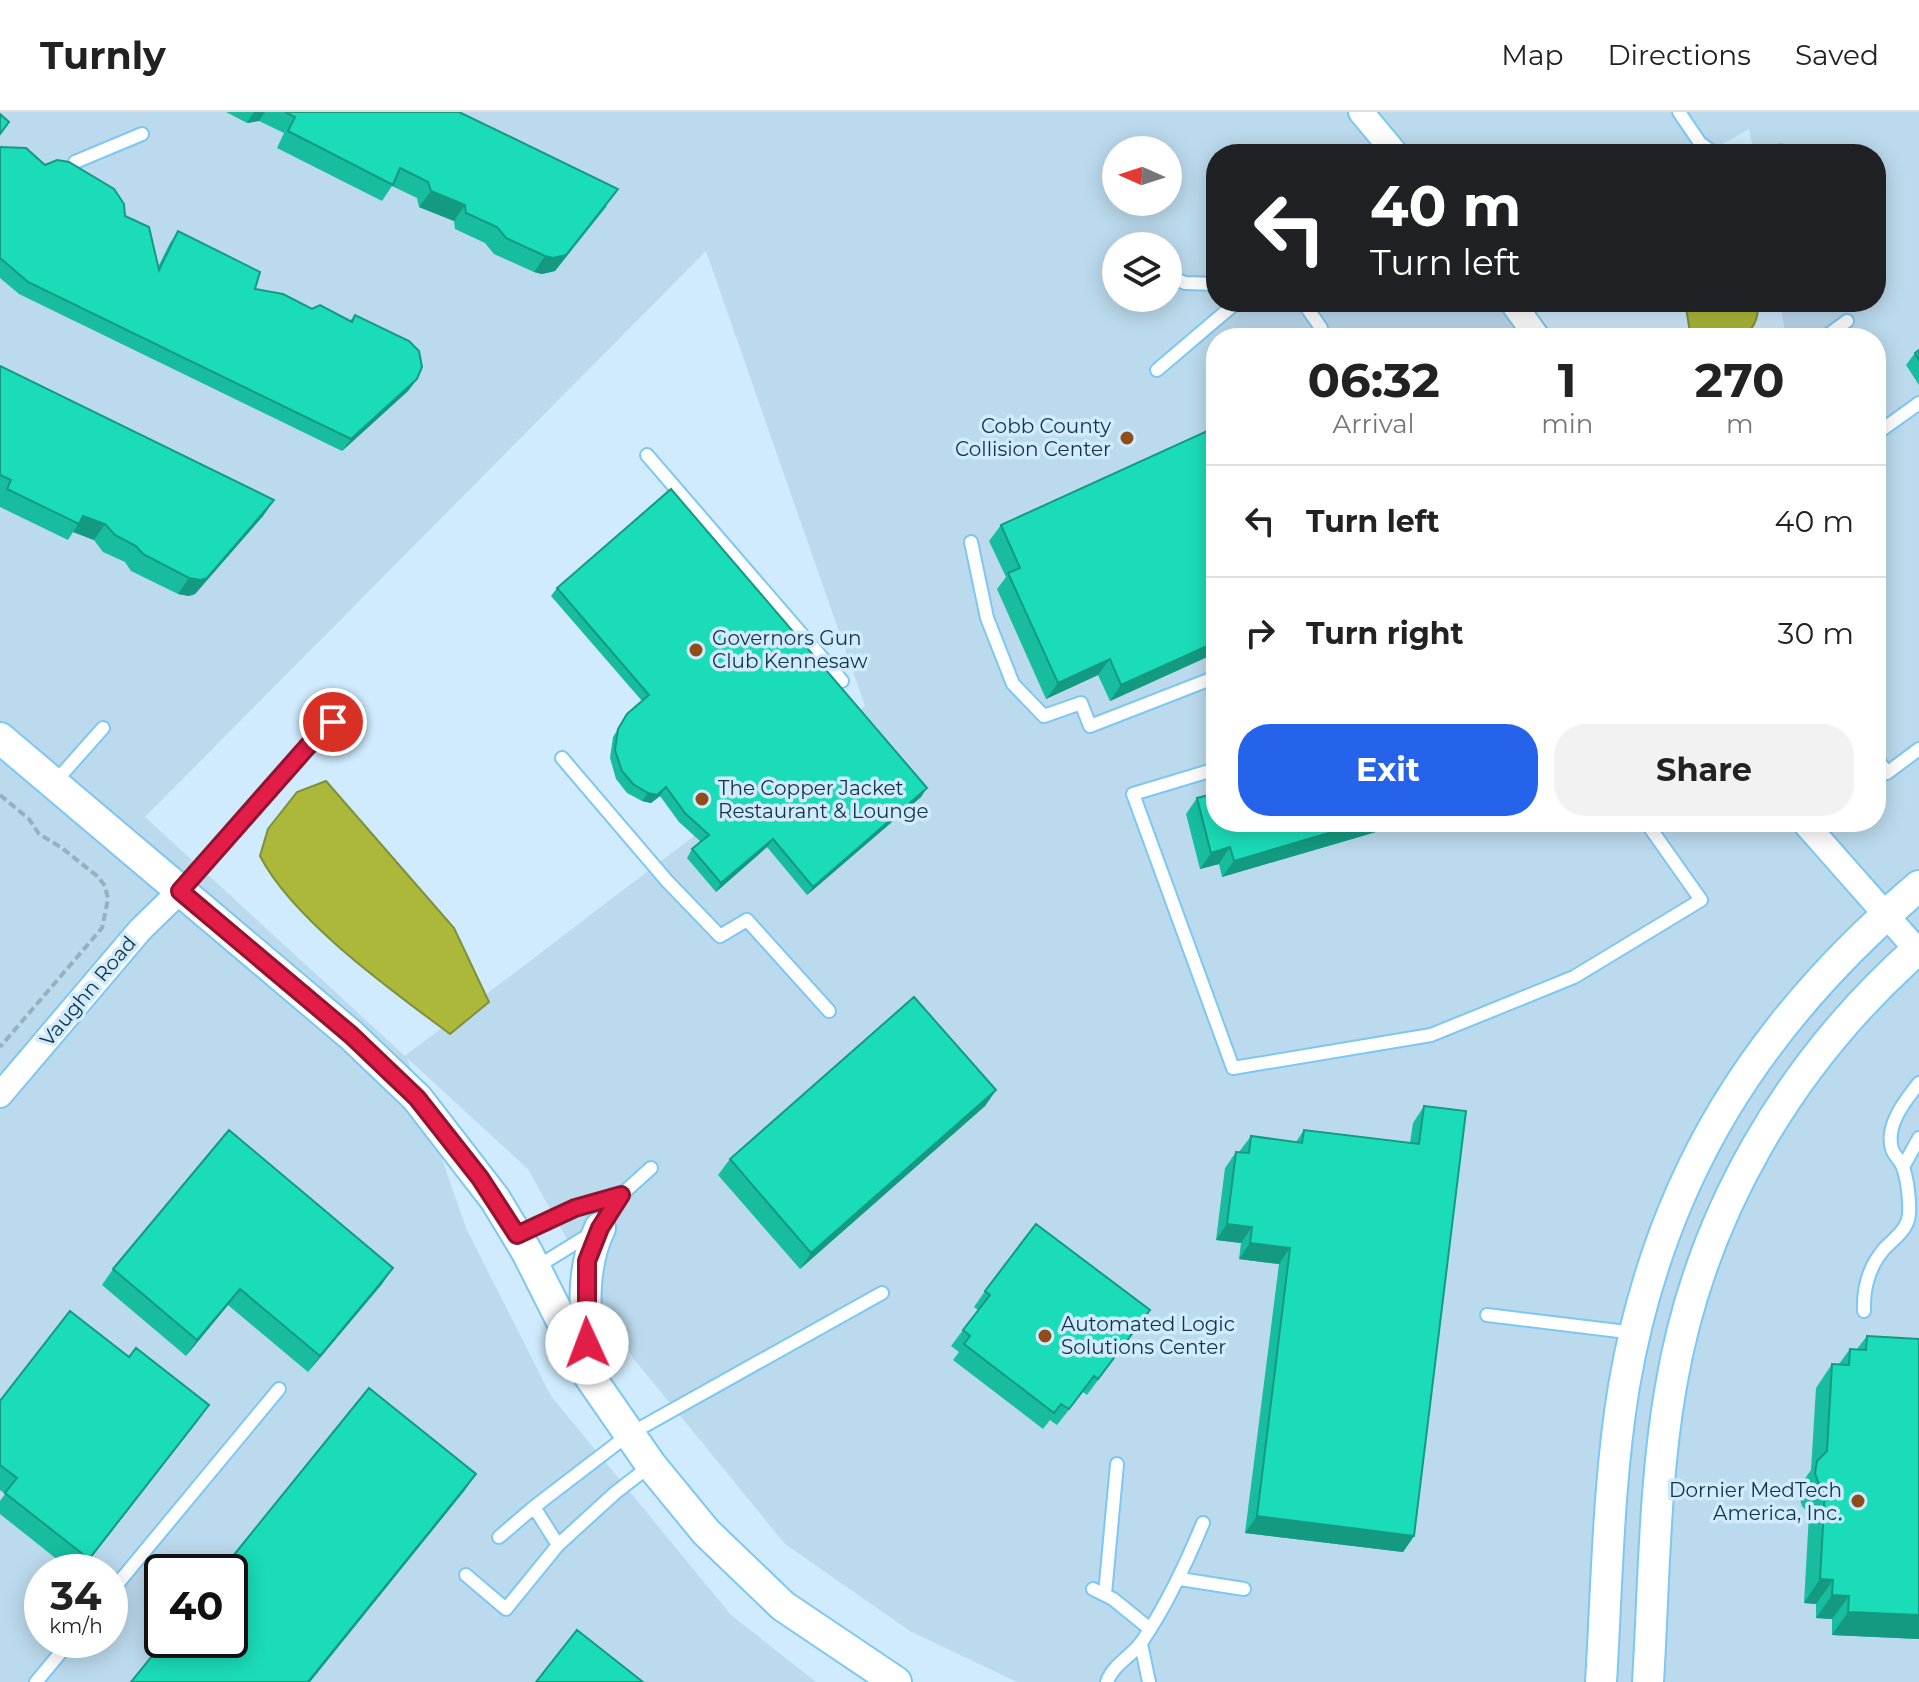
<!DOCTYPE html>
<style>
:root{--surface:#fff;--page:#f2f2f2;--text:#222;--muted:#767676;--line:#e0e0e0;--accent:#2563eb}
body{margin:0;font-family:Montserrat,sans-serif;background:var(--page);color:var(--text);height:100vh;display:flex;flex-direction:column;font-size:30px;white-space:nowrap}
*{box-sizing:border-box;margin:0}
p{font-size:26px;color:var(--muted)}
.icon{flex:none;width:44px;height:44px;fill:none;stroke:currentColor;stroke-width:2;stroke-linecap:round;stroke-linejoin:round}
.map{position:relative;flex:1;overflow:hidden}
.details{position:absolute;left:1206px;top:216px;width:680px;height:504px;display:flex;flex-direction:column;background:var(--surface);border-radius:32px;box-shadow:0 4px 20px #0003}
.details>*{flex:none}
.hud{position:absolute;left:1206px;top:32px;width:680px;height:168px;border-radius:32px;box-shadow:0 4px 20px #0003;background:#202124;color:#fff;overflow:hidden}
.needle{width:52px;rotate:273deg}
.tools{position:absolute;left:1102px;top:24px;display:grid;gap:16px}
.tools a{display:grid;place-items:center;width:80px;height:80px;border-radius:50%;background:var(--surface);box-shadow:0 4px 20px #0003;font-size:40px}
.speed{position:absolute;left:24px;top:1442px;display:flex;gap:16px;font-size:40px;font-weight:700;text-align:center}
.speed>*{display:grid;place-content:center;width:104px;height:104px;border-radius:50%;background:var(--surface);box-shadow:0 4px 20px #0003;line-height:1}
.speed small{font-size:20px;font-weight:400}
.speed .limit{border:4px solid #111;border-radius:12px;background:#fff;color:#111}
.pin{position:absolute;display:grid;place-items:center;width:68px;height:68px;color:#fff;margin:-34px;border:4px solid #fff;border-radius:50%;box-shadow:0 2px 8px #0007}
.me{position:absolute;width:88px;margin:-44px;rotate:358deg;stroke-linejoin:round;filter:drop-shadow(0 0 6px #0008)}
.turn{display:flex;align-items:center;gap:28px;height:168px;padding:0 32px;font-size:36px}
.turn .icon{width:104px;height:104px;stroke-width:2.5}
.turn b{display:block;font-size:56px;line-height:68px}
.eta{display:flex;justify-content:space-evenly;align-items:center;height:136px;text-align:center}
.eta b{font-size:48px;font-weight:700;line-height:56px}
.cta{display:flex;gap:16px;margin-top:auto;padding:16px 32px}
.cta a{flex:1;height:92px;border-radius:32px;background:var(--accent);color:#fff;font-size:32px;font-weight:700;line-height:92px;text-align:center}
.cta a+a{background:var(--page);color:var(--text)}
ul{padding:0;list-style:none}
li{display:flex;align-items:center;gap:24px;height:112px;padding:0 32px;border-top:2px solid var(--line)}
li div{flex:1}
li b{display:block;font-size:30px}
li em{font-style:normal}
header{display:flex;align-items:center;gap:48px;box-sizing:border-box;height:112px;padding:0 40px;background:var(--surface);border-bottom:2px solid var(--line)}
header strong{font-size:38px}
nav{display:flex;gap:44px;margin-inline-start:auto;font-size:28px}
.map>svg:first-child{display:block}
.built{fill:#bbdaed;fill-rule:evenodd}
.water{fill:#acb839;stroke:#7e903c;stroke-width:2}
.lines{fill:none;stroke-linecap:round;stroke-linejoin:round}
.service-casing{stroke:#7dc7f1;stroke-width:16}
.minor-casing{stroke:#7dc7f1;stroke-width:28}
.tertiary-casing{stroke:#7dc7f1;stroke-width:34}
.path{stroke:#94b1c2;stroke-width:4;stroke-dasharray:8 4;stroke-linecap:butt}
.service{stroke:#fff;stroke-width:12}
.minor{stroke:#fff;stroke-width:24}
.tertiary{stroke:#fff;stroke-width:30}
.wall{fill:#17bd9e}
.shaded-wall{fill:#139a81}
.building{fill:#1bdcb8;stroke:#139a81;stroke-width:2}
.route-casing{stroke:#92132f;stroke-width:20}
.route{stroke:#e11d48;stroke-width:14}
.poi-dot{fill:#8e4d19;stroke:#cfebfd;stroke-width:3}
.labels{text-anchor:middle;stroke-width:7;stroke-linejoin:round;paint-order:stroke}
.poi-label{font-size:20px;fill:#143344;stroke:#cfebfd;text-anchor:start}
.street-label{font-size:20px;fill:#143344;stroke:#cfebfd}
</style>
<header>
<strong>Turnly</strong>
<nav><a>Map</a><a>Directions</a><a>Saved</a></nav>
</header>
<div class="map">
<svg width="1919" height="1570" viewBox="0 0 1919 1570">
<rect width="100%" height="100%" fill="#cfebfd"/>
<path class="built" d="M0 0H1919V1570H1017L910 1519 785 1432 633 1246 528 1057 407 946 466 1116 551 1284 731 1503 816 1570H0ZM1749 17 1754 42H1876V190H1780L1786 226H1876V710H1216V226H1538L1522 190H1216V42H1705ZM1116 38H1168V90H1116ZM1116 134H1168V186H1116ZM706 139 865 594 405 944 145 705ZM42 1460H110V1528H42ZM162 1460H230V1528H162Z"/>
<path class="water" d="M1685 190H1758C1760 234 1723 226 1691 226Z
M326 669 454 816 489 890 450 922C391 878 293 808 260 744L268 717 297 680Z"/>
<g class="lines">
<g class="service-casing">
<path id="service" d="M1679 0 1700 31 1715 42
M1775 42 1781 39
M75 50 142 22
M1168 164 1185 171 1216 172
M1303 190 1321 216
M1824 226 1847 209
M1157 258 1237 190
M1876 322 1919 291
M647 343 842 569
M971 430 987 506 1013 572 1044 604 1081 591 1090 614 1216 565
M1876 645 1887 661 1919 637
M562 646 667 769 720 824 747 808 829 899
M1216 657 1133 682 1233 956 1431 923 1574 865 1701 788 1646 710
M55 670 103 616
M180 779 307 635 333 610
M1903 1055 1919 1026
M517 1123 575 1096 621 1083
M535 1156 600 1116 621 1083 651 1056
M1864 1199C1863 1175 1869 1154 1885 1136 1895 1126 1908 1117 1909 1102 1910 1089 1907 1064 1902 1053 1899 1047 1894 1043 1892 1037 1885 1013 1905 989 1919 971
M1487 1203 1635 1221
M534 1395 558 1433
M499 1425 534 1395 628 1323 882 1181
M466 1463 506 1497 558 1433 615 1381 651 1353
M1180 1467 1244 1477
M1093 1477 1113 1487 1150 1517
M110 1481 279 1277
M1105 1482 1117 1352
M1141 1532 1149 1570
M36 1570 71 1528
M1107 1570C1113 1552 1133 1544 1143 1528 1168 1491 1186 1452 1203 1411"/>
</g>
<g class="minor-casing">
<path id="minor" d="M1361 0 1396 42
M1512 190 1538 226
M1804 710 1917 838
M0 983 140 818 180 779"/>
</g>
<g class="tertiary-casing">
<path id="tertiary" d="M0 626 351 923 417 986 495 1087 527 1140 590 1265 651 1353 706 1420 783 1494 896 1570
M589 1255C586 1207 579 1160 600 1116
M1601 1570C1607 1472 1608 1371 1624 1274 1660 1064 1759 910 1919 774
M1648 1570C1654 1472 1654 1371 1671 1274 1700 1103 1789 951 1919 836"/>
</g>
<path class="path" d="M0 683 29 707 39 722 62 736 97 764 105 774 108 787 102 816 0 935"/>
<use href="#service" class="service"/>
<use href="#minor" class="minor"/>
<use href="#tertiary" class="tertiary"/>
</g>
<path class="wall" d="M226 0H459L607 94 555 159 542 162 534 160 494 142 485 131 455 117 454 109 419 95 417 86 392 74 382 89 277 36 284 21 259 9 247 11Z
M0 35 45 53 125 104 158 155 170 131 178 119 255 177 350 209 355 203 417 267 408 279 342 339 19 182 0 166Z
M1919 238V273L1906 253 1915 241Z
M0 254 274 388 263 404 195 482 189 484 178 482 131 459 125 450 103 440 94 428 73 420 68 428 0 395Z
M1001 413 1216 541 1110 589 1098 563 1046 587 997 477 1006 465 989 429Z
M557 476 921 685 807 783 767 735 716 780 687 746 692 737 701 730 679 710 660 684 651 691 642 689 627 681 616 667 610 646 613 625 627 602 642 589 551 484Z
M1197 686 1410 710 1222 765 1219 752 1200 757 1186 702Z
M1437 710H1466L1439 718Z
M996 978 985 994 800 1157 718 1063 730 1047Z
M1424 994 1414 1424 1403 1440 1245 1421 1279 1152 1239 1147 1241 1131 1216 1128 1225 1056 1236 1040H1239L1251 1024 1296 1030 1304 1018 1410 1031 1413 1011Z
M113 1157 382 1172 308 1260 228 1193 186 1244 102 1173Z
M985 1179 1138 1214 1087 1283 1083 1280 1057 1313 1050 1308 1043 1317 953 1248 959 1240 951 1234 978 1198 974 1195Z
M1867 1224 1919 1227V1527L1832 1523V1507L1816 1506V1492L1804 1491 1809 1402 1802 1394 1799 1384 1801 1372 1811 1358 1816 1276 1832 1252H1839L1850 1237H1857Z
M129 1245 209 1293 80 1460H73L0 1402V1389L5 1382 0 1378V1289Z"/>
<path class="shaded-wall" d="M254 0H265L259 9 247 11Z
M618 77 555 159 542 162 534 160 545 144Z
M431 79 465 93 454 109 419 95Z
M417 267 408 279 342 339 351 327Z
M274 388 263 404 195 482 189 484 178 482 189 466Z
M83 404 105 412 94 428 73 420Z
M1216 530V541L1110 589 1121 573Z
M1110 547 1098 563 1046 587 1058 571Z
M666 675 660 684 651 691 642 689 648 681Z
M927 676 921 685 807 783 813 775Z
M1366 710H1410L1222 765 1234 749Z
M1445 710H1466L1439 718Z
M773 727 767 735 716 780 721 771Z
M1230 735 1219 752 1200 757 1211 741Z
M996 978 985 994 800 1157 811 1141Z
M1227 1112 1252 1115 1241 1131 1216 1128Z
M1250 1131 1290 1136 1279 1152 1239 1147Z
M393 1156 382 1172 308 1260 320 1244Z
M240 1177 228 1193 186 1244 197 1228Z
M209 1293 197 1310 80 1460 89 1447Z
M476 1362 465 1378 310 1570H308Z
M1257 1404 1414 1424 1403 1440 1245 1421Z
M1820 1467 1833 1468 1816 1492 1804 1491Z
M1832 1483 1849 1484 1832 1507 1816 1506Z
M1848 1500 1919 1503V1527L1832 1523Z"/>
<path class="building" d="M285 0H459L618 77 566 143 553 146 545 144 506 126 497 115 466 101 465 93 431 79 428 70 400 56 393 73 288 19 295 5Z
M0 2 9 10 0 22Z
M0 35 26 36 45 53 57 48 69 50 114 77 124 92 125 104 149 115 159 158 178 119 260 160 255 177 283 182 312 197 320 193 352 210 355 203 409 229 419 239 422 255 417 267 351 327 28 170 0 146Z
M1919 238V248L1915 241Z
M0 254 274 388 207 466 201 468 189 466 143 442 136 434 115 423 105 412 83 404 79 412 7 377 11 368 0 363Z
M1216 315V530L1121 573 1110 547 1058 571 1008 461 1020 456 1001 413Z
M671 377 927 676 813 775 773 727 721 771 692 737 709 723 685 701 666 675 657 683 648 681 633 672 622 659 615 638 618 617 627 602 649 583 557 476Z
M1216 681V710H1366L1234 749 1230 735 1211 741 1197 686Z
M914 885 996 978 811 1141 730 1047Z
M1424 994 1466 999 1414 1424 1257 1404 1290 1136 1250 1131 1252 1115 1227 1112 1236 1040 1249 1041 1251 1024 1302 1031 1304 1018 1419 1032Z
M229 1018 393 1156 320 1244 240 1177 197 1228 113 1157Z
M1036 1112 1150 1198 1098 1267 1094 1264 1069 1297 1061 1292 1054 1301 964 1232 970 1224 963 1218 990 1183 985 1179Z
M70 1199 129 1245 136 1236 209 1293 89 1447 5 1381 17 1366 0 1353V1289Z
M1867 1224 1919 1227V1503L1848 1500 1849 1484 1832 1483 1833 1468 1820 1467 1825 1378 1818 1370 1815 1361 1817 1349 1827 1339 1832 1252 1849 1253 1850 1237 1866 1238Z
M369 1276 476 1362 308 1570H131L165 1528H230V1460H220Z
M577 1518 643 1570H536Z"/>
<g class="lines">
<g class="route-casing">
<path id="route" d="M333 610 307 635 180 779 351 923 417 986 480 1066 517 1123 575 1096 621 1083 600 1116 587 1149V1231"/>
</g>
<use href="#route" class="route"/>
</g>
<g class="poi-dot">
<circle cx="1127" cy="326" r="8"/>
<circle cx="696" cy="538" r="8"/>
<circle cx="702" cy="687" r="8"/>
<circle cx="1045" cy="1224" r="8"/>
<circle cx="1858" cy="1389" r="8"/>
</g>
<g class="labels">
<g class="poi-label">
<text x="1111" y="321" text-anchor="end">Cobb County<tspan x="1111" dy="23">Collision Center</tspan></text>
<text x="712" y="533">Governors Gun<tspan x="712" dy="23">Club Kennesaw</tspan></text>
<text x="718" y="683">The Copper Jacket<tspan x="718" dy="23">Restaurant &amp; Lounge</tspan></text>
<text x="1061" y="1219">Automated Logic<tspan x="1061" dy="23">Solutions Center</tspan></text>
<text x="1842" y="1385" text-anchor="end">Dornier MedTech<tspan x="1842" dy="23">America, Inc.</tspan></text>
</g>
<g class="street-label">
<text transform="translate(88 879) rotate(-50)" y="7">Vaughn Road</text>
</g>
</g>
</svg>
<div class="tools">
<a><svg class="needle" viewBox="-14 -14 28 28"><path d="M0-13l5 13h-10z" fill="#e53935"/><path d="M0 13l5-13h-10z" fill="#767676"/></svg></a>
<a><svg class="icon" aria-label="layers" viewBox="0 0 24 24"><path d="M12 4l9 5-9 5-9-5zM3 14l9 5 9-5"/></svg></a>
</div>
<div class="speed"><div>34<small>km/h</small></div><div class="limit">40</div></div>
<div class="pin" style="left:333px;top:610px;background:#d93025"><svg class="icon" aria-label="arrive" viewBox="0 0 24 24"><path d="M6 21V4h12l-3 4 3 4H6"/></svg></div>
<svg class="me" style="left:587px;top:1231px" viewBox="-20 -20 40 40"><circle r="19" fill="#fff"/><path d="M0-13L10 11 0 6-10 11z" fill="#e11d48"/></svg>
<div class="hud">
<div class="turn"><svg class="icon" aria-label="left" viewBox="0 0 24 24"><path d="M17 20v-9H6M10 6l-5 5 5 5"/></svg><div><b>40 m</b>Turn left</div></div>
</div>
<section class="details">
<div class="eta">
<div><b>06:32</b><p>Arrival</p></div>
<div><b>1</b><p>min</p></div>
<div><b>270</b><p>m</p></div>
</div>
<ul>
<li><svg class="icon" aria-label="left" viewBox="0 0 24 24"><path d="M17 20v-9H6M10 6l-5 5 5 5"/></svg><div><b>Turn left</b></div><em>40 m</em></li>
<li><svg class="icon" aria-label="right" viewBox="0 0 24 24"><path d="M7 20v-9h11M14 6l5 5-5 5"/></svg><div><b>Turn right</b></div><em>30 m</em></li>
</ul>
<div class="cta"><a>Exit</a><a>Share</a></div>
</section>
</div>
